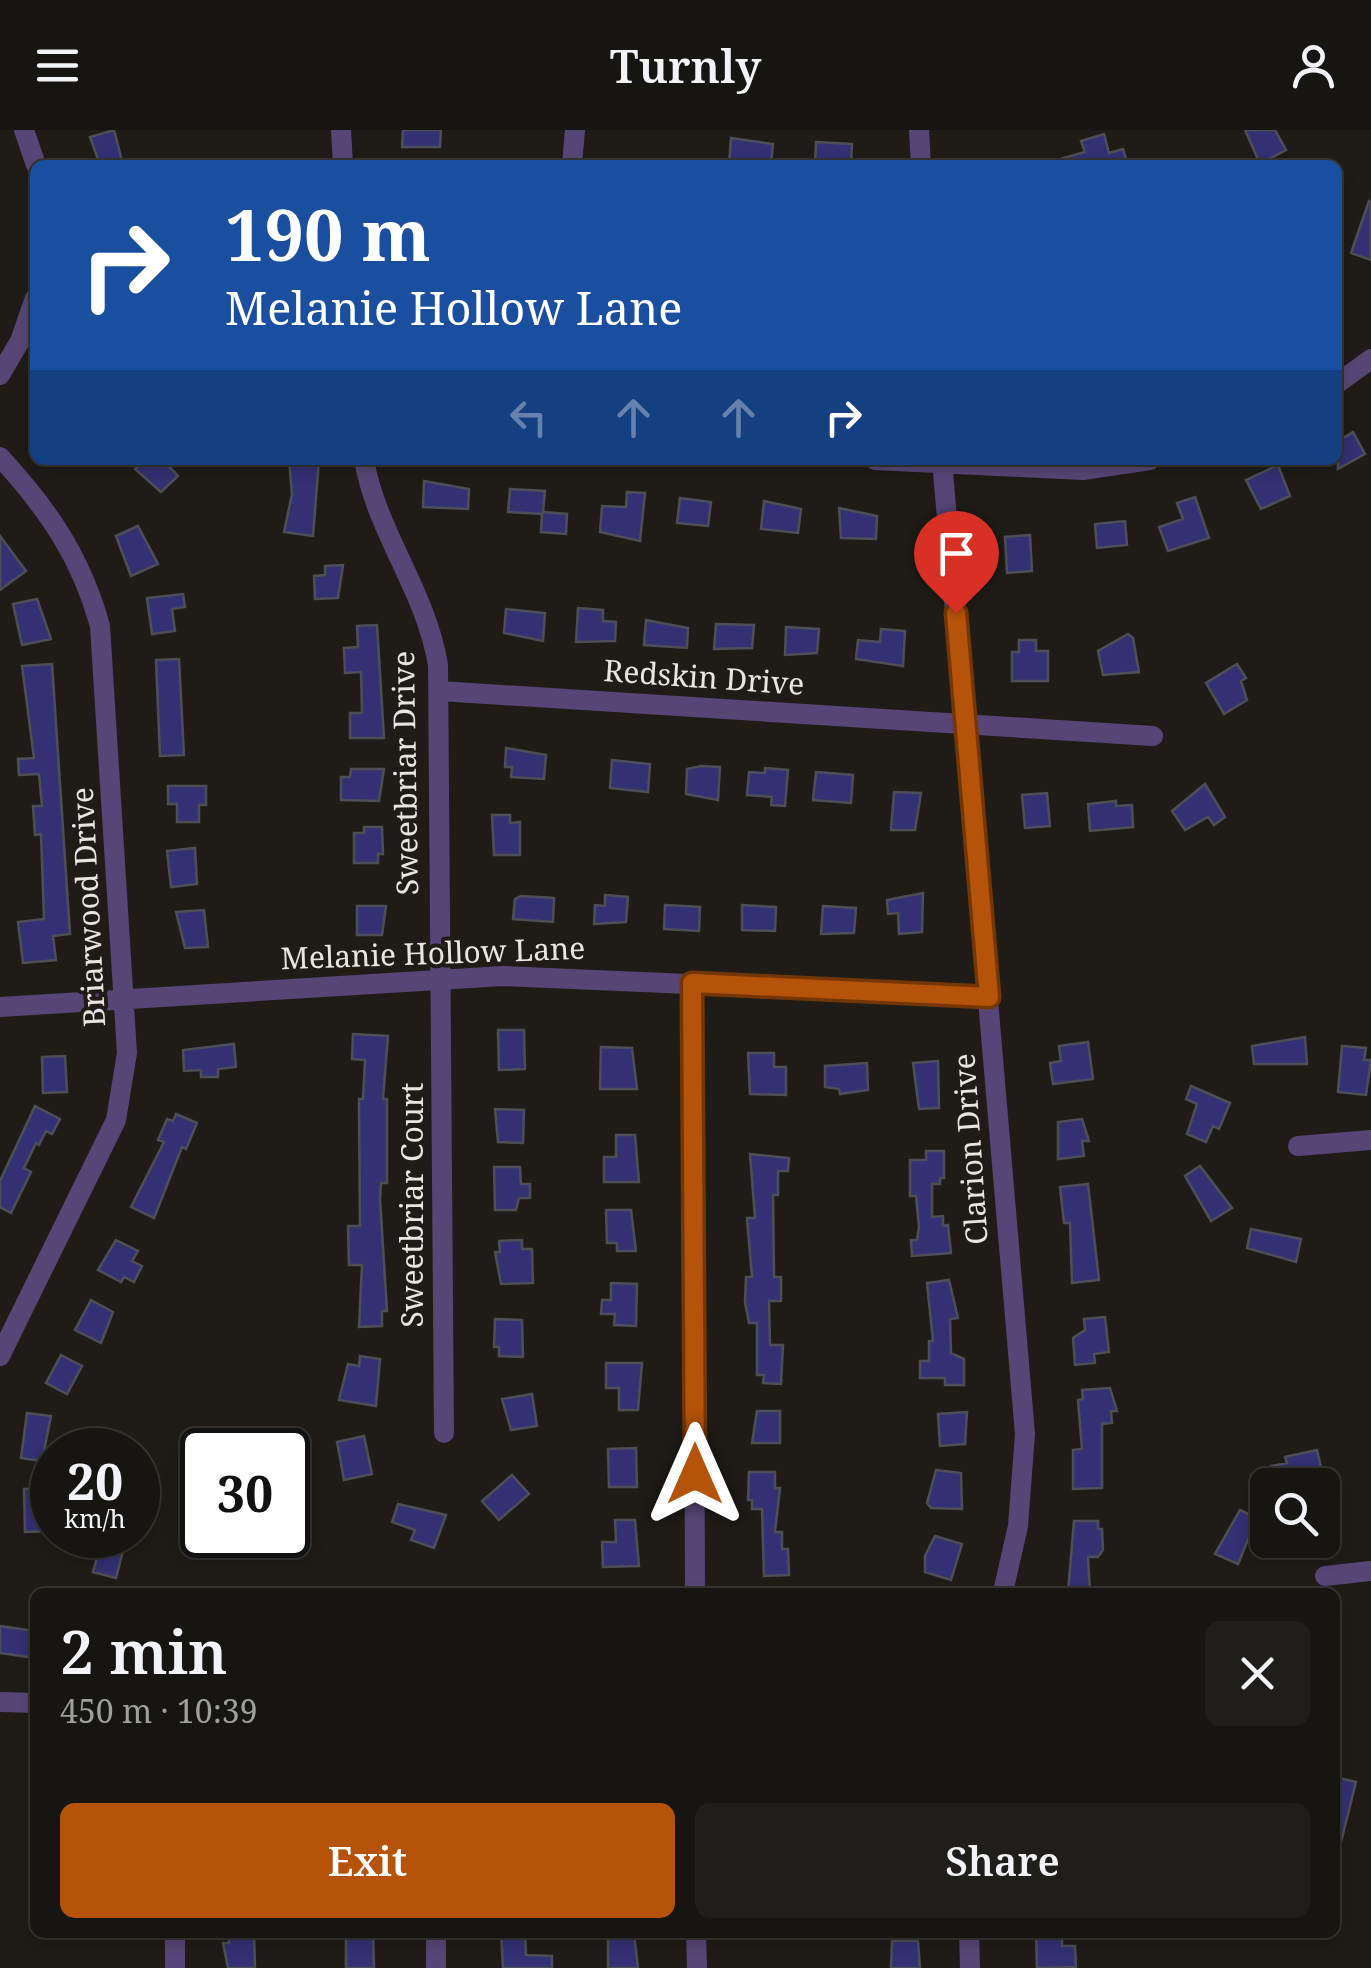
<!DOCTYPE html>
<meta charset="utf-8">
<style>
:root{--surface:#171511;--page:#201e1a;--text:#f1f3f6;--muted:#9e9f9f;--line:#363431;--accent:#b45309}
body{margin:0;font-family:"Noto Serif",serif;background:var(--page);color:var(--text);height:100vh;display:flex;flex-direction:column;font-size:38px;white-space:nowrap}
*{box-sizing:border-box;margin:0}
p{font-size:32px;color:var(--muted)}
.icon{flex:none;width:55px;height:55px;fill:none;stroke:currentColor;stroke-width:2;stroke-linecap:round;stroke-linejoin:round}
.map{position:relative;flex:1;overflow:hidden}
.details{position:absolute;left:30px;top:1458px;width:1310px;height:350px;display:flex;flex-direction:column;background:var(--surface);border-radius:15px;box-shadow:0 5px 15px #0003,0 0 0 2px var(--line)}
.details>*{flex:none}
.hud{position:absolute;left:30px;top:30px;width:1312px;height:305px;border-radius:15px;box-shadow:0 5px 15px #0003,0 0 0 2px var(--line);background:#1a4fa0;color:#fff;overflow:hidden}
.fabs{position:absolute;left:1250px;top:1338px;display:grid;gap:20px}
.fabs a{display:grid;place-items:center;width:90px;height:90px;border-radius:15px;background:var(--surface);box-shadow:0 5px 15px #0003,0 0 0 2px var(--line);font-size:50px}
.speed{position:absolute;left:30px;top:1298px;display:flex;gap:20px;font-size:50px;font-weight:700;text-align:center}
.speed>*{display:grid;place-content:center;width:130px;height:130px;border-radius:50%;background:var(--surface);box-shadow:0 5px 15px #0003,0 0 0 2px var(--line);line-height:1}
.speed small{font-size:25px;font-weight:400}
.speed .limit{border:5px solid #111;border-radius:15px;background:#fff;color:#111}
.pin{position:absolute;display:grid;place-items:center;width:85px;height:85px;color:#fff;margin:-102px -42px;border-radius:50% 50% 50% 0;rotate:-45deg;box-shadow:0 0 10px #0007}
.pin .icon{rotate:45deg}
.me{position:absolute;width:110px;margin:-55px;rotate:0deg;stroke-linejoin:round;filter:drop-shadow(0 0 8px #0008)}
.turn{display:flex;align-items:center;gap:35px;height:210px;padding:0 30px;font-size:45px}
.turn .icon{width:130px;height:130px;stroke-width:2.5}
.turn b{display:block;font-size:70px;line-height:85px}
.lanes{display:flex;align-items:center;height:95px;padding:0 30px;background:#0003;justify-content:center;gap:50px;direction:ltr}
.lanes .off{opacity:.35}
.round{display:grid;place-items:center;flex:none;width:105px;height:105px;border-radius:15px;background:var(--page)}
.summary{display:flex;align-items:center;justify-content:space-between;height:170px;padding:0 30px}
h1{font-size:60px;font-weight:600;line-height:75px}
.action{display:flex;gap:20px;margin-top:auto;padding:20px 30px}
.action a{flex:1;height:115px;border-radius:15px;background:var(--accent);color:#fff;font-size:40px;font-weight:600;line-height:115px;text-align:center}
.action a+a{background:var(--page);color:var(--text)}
header{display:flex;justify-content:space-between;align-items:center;height:130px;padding:0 30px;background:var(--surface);font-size:45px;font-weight:600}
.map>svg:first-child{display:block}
.building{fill:#333073;stroke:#4e4f56;stroke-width:2.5}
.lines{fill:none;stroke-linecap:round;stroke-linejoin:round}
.minor{stroke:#574675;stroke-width:20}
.route-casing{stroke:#753606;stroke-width:25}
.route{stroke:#b45309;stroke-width:18}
.labels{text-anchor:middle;stroke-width:8;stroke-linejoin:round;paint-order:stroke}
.street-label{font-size:30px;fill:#e8e6e2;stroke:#1f1c17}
</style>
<header><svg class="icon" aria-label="menu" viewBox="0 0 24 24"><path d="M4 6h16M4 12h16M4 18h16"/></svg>Turnly<svg class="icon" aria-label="person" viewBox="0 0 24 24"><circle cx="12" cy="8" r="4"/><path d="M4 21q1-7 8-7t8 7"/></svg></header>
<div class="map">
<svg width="1371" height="1838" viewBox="0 0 1371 1838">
<rect width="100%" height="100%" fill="#1f1c17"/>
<path class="building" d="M114 0 122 31 100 35 90 7Z
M403 0H441L440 17H402Z
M1245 0H1275L1286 20 1260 34Z
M1104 4 1109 23 1123 19 1128 35H1054L1053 31 1085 22 1081 11Z
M731 8 773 14 771 35H729Z
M816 12 852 14 851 35H815Z
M1369 71 1371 72V130L1351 123Z
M1353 302 1365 324 1338 339V311Z
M145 330H163L178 346 161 362 135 339Z
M289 330H319L313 406 284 402 292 364Z
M1278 335 1290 366 1261 379 1246 350Z
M424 351 469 359 468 379 423 377Z
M510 359 545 361 543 382 567 384 566 404 541 402 542 384 508 382Z
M627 362 645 363 640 411 600 402 602 376 626 377Z
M1195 367 1209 408 1168 421 1159 397 1183 389 1177 373Z
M680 368 711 372 708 396 677 393Z
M764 371 801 379 798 403 761 399Z
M839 378 877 386 876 409 841 408Z
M1125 391 1127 415 1097 418 1095 394Z
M138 396 158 434 131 446 116 406Z
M1030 405 1032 441 1007 443 1005 407Z
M0 406 26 441 0 460Z
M343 435 338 468 315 469 314 446 325 445V436Z
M183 464 185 477 172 479 175 501 152 504 147 468Z
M37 469 51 509 22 515 13 474Z
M578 478 603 480V491L616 492 615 511 576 512Z
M506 479 545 483 543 511 504 503Z
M646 490 688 498 687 518 644 515Z
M716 494 754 495 752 518 714 519Z
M377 495 384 608H350V583H362L361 542 345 543 344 518 358 517 357 496Z
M786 497 819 499 817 523 785 525Z
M881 499 905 501 903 536 856 529 858 510 880 512Z
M1128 504 1133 508 1139 542 1103 545 1098 521Z
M1019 510H1036V521H1048V551H1012V522H1019Z
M179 529 184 625 160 626 156 530Z
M52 534 70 804 53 806 56 830 23 833 18 792 44 789 41 704 35 705 33 676H42L39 644 19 645 18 629 34 628 22 536Z
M1237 534 1246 548 1241 551 1247 570 1224 584 1206 553Z
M506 618 546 625 544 649 511 647 512 637H505Z
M612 630 650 634 648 662 610 658Z
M701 636 720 637 718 670 686 664 687 639Z
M765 638 788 640 785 676 771 675 772 667 747 665 749 642 765 643Z
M351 639H384L379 671 341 670V647H350Z
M816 642 853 645 851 673 813 670Z
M1205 654 1225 687 1214 695 1208 687 1185 700 1172 681Z
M168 656H206V675H199V692H177V674H168Z
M894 662 921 663 915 700H891Z
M1047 663 1050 696 1025 698 1022 665Z
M1116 671V676L1132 675 1133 697 1090 701 1088 674Z
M492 685H510V693L520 692V725H494Z
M364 697H382L383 724H378V733H354V703H364Z
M195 718 197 754 171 757 167 721Z
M923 763 922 802 899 804 898 783 888 784 887 770Z
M605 765 628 767 626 792 594 794 595 775 605 776Z
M521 766 554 768 553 792 513 789 515 769Z
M665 775 700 777 699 801 664 799Z
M742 775 776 777 775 801 742 800Z
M357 776H386L382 805H357Z
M823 776 856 778 854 803 821 804Z
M204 780 208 817 185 818 176 782Z
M498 900H524L525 939 499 940Z
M353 904 388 906 383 969H387V1053H381L380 1069 387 1181H382V1196L359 1197 362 1135H349L348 1096H360L359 969H363L365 930 352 929Z
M1305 907 1307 934H1254L1252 916Z
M1088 912 1093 949 1053 954 1050 933 1061 931 1059 916Z
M234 914 236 937 218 939V947H201V940L184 941 183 920Z
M1342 916 1366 918 1364 930H1371L1366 965 1338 962Z
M601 917 632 918 637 959H600Z
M748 923H774V937H786V965L750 964Z
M65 926 67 962 43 963 42 927Z
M938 931 939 978 919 979 913 933Z
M867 933 868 960 840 964 839 959 825 957V936Z
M1191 956 1230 973 1219 999 1213 996 1206 1012 1187 1004 1197 974 1186 969Z
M35 976 60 989 52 1004 46 1001 39 1015 36 1013 24 1038 31 1042 11 1083 0 1077V1051Z
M495 979 524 980 523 1013 498 1012Z
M176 984 197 993 186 1019 182 1017 154 1088 131 1077 164 1012 158 1010 167 989 173 991Z
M1082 989 1089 1011H1082L1084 1026 1058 1029V992Z
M616 1005H635L639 1052H604V1027H616Z
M926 1021H944V1048H940V1054H932V1087L943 1086V1096L948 1095 951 1123 912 1126 911 1110H917L919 1097 916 1066H910V1030H926Z
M750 1024 789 1028 788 1041H778V1065H773L774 1147H781V1171H769L770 1215H783L781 1254 763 1253 764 1245H757V1193H749L745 1172 746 1147H752L747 1088H755Z
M1200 1036 1232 1078 1211 1091 1185 1046Z
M494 1037H520L521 1054H530V1068H519L516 1080H495Z
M1088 1054 1099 1150 1072 1153 1070 1093H1064L1060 1057Z
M606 1080H631L636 1121H617V1113H607Z
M1251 1099 1301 1109 1296 1132 1247 1118Z
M116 1110 138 1121 132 1131 142 1136 134 1152 124 1147 121 1152 98 1140Z
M522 1110V1119H532L533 1153 501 1154 495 1122H500L499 1111Z
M949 1150 958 1188 950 1189 951 1223 964 1229V1255H945V1248H920V1231H929V1211H933L927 1153Z
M611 1153 637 1154 636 1196 614 1195 615 1184H601L602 1170H611Z
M91 1170 113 1182 101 1213 75 1200Z
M1105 1187 1109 1222 1094 1224 1095 1233 1075 1235 1073 1208 1085 1200 1084 1189Z
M495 1189 522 1190 523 1227 499 1226V1217H494Z
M61 1225 82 1236 67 1264 46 1253Z
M360 1226 380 1229 376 1276 339 1270 348 1234 359 1236Z
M606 1233H642L638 1280H619V1258H606Z
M1110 1258 1117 1281H1111L1112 1293 1102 1294V1358L1073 1359V1320L1082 1319 1078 1270 1083 1269 1082 1260Z
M532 1264 537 1296 511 1300 502 1269Z
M757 1281H780V1313H752Z
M967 1282 965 1314 940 1316 938 1284Z
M27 1283 51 1286 42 1331 21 1328Z
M364 1306 372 1344 344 1350 337 1312Z
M636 1318 637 1357H609L608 1319Z
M1317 1320 1323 1346 1275 1355 1271 1336 1287 1333 1285 1327Z
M936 1340 961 1343 962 1379 931 1378 927 1373Z
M749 1342H775V1358H780L775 1402H782V1419H788L789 1445 764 1446 762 1379H752V1370H748Z
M512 1345 529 1364 499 1390 482 1371Z
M52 1358V1401L25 1402 24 1359Z
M398 1374 446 1385 434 1418 411 1410 415 1400 392 1392Z
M1240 1380 1257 1388 1238 1434 1215 1424Z
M615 1390H635L639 1436 603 1437 602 1412H616Z
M1074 1391H1098V1399H1102L1103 1420 1098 1427H1088L1090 1462H1068Z
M103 1405H127L116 1448 93 1442Z
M935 1406 962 1414 951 1450 925 1442V1426Z
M0 1496 35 1501V1528L0 1523Z
M1335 1647 1356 1652 1340 1716 1335 1715Z
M229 1802H254L255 1838H228L223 1813H229Z
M346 1802H373L374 1838H346Z
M501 1802H525L526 1825 552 1826V1838H503Z
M608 1802H634L638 1838H608Z
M1036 1802H1062V1816H1075L1076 1837 1037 1838Z
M892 1811H918L920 1838H891Z"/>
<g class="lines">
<path class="minor" d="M24 0 36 35
M341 0 343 35
M919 0 921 35
M572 35 575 0
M0 245 20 211 35 168
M1338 253 1371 229
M0 327C48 379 81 427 100 496L127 923 116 990 0 1226
M364 330C377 403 426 461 438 535L444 1303
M875 330 1083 340 1150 330
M942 330 1025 1304 1018 1396 1003 1462
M439 561 1153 606
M693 853 695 1462
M0 877 503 846 989 867
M1298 1016 1371 1010
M1325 1446 1371 1441
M0 1572 35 1573
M696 1802 697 1838
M969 1802 970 1838
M175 1838V1802
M436 1838V1802"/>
</g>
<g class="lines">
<g class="route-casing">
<path id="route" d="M695 1344 692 853 989 867 956 483"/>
</g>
<use href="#route" class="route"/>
</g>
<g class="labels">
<g class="street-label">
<text transform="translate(704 548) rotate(4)" y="10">Redskin Drive</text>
<text transform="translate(406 643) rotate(-91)" y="10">Sweetbriar Drive</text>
<text transform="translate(89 777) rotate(-93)" y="10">Briarwood Drive</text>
<text transform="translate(433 824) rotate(-2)" y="10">Melanie Hollow Lane</text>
<text transform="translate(971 1019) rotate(-94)" y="10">Clarion Drive</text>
<text transform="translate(413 1075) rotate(-90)" y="10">Sweetbriar Court</text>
</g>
</g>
</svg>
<div class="fabs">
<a><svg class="icon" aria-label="search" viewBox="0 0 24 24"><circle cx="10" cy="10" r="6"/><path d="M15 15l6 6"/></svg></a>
</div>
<div class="speed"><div>20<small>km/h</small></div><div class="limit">30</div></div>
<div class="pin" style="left:956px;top:483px;background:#d93025"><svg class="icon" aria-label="arrive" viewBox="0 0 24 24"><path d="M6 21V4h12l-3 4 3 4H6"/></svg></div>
<svg class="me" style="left:695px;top:1344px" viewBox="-20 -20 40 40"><path d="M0-17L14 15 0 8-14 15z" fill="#b45309" stroke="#fff" stroke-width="4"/></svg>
<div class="hud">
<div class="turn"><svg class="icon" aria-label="right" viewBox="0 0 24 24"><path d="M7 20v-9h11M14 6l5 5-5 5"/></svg><div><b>190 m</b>Melanie Hollow Lane</div></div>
<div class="lanes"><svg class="icon off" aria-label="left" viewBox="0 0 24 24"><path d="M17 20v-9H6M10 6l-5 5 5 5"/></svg><svg class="icon off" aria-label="ahead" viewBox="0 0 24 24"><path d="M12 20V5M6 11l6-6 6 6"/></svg><svg class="icon off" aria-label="ahead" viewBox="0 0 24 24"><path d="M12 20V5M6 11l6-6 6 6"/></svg><svg class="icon" aria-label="right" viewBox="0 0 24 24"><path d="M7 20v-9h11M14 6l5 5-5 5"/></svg></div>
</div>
<section class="details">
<div class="summary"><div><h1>2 min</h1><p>450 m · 10:39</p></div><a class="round"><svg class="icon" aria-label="close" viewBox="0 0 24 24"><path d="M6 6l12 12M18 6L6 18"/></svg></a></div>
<div class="action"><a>Exit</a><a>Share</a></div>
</section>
</div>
